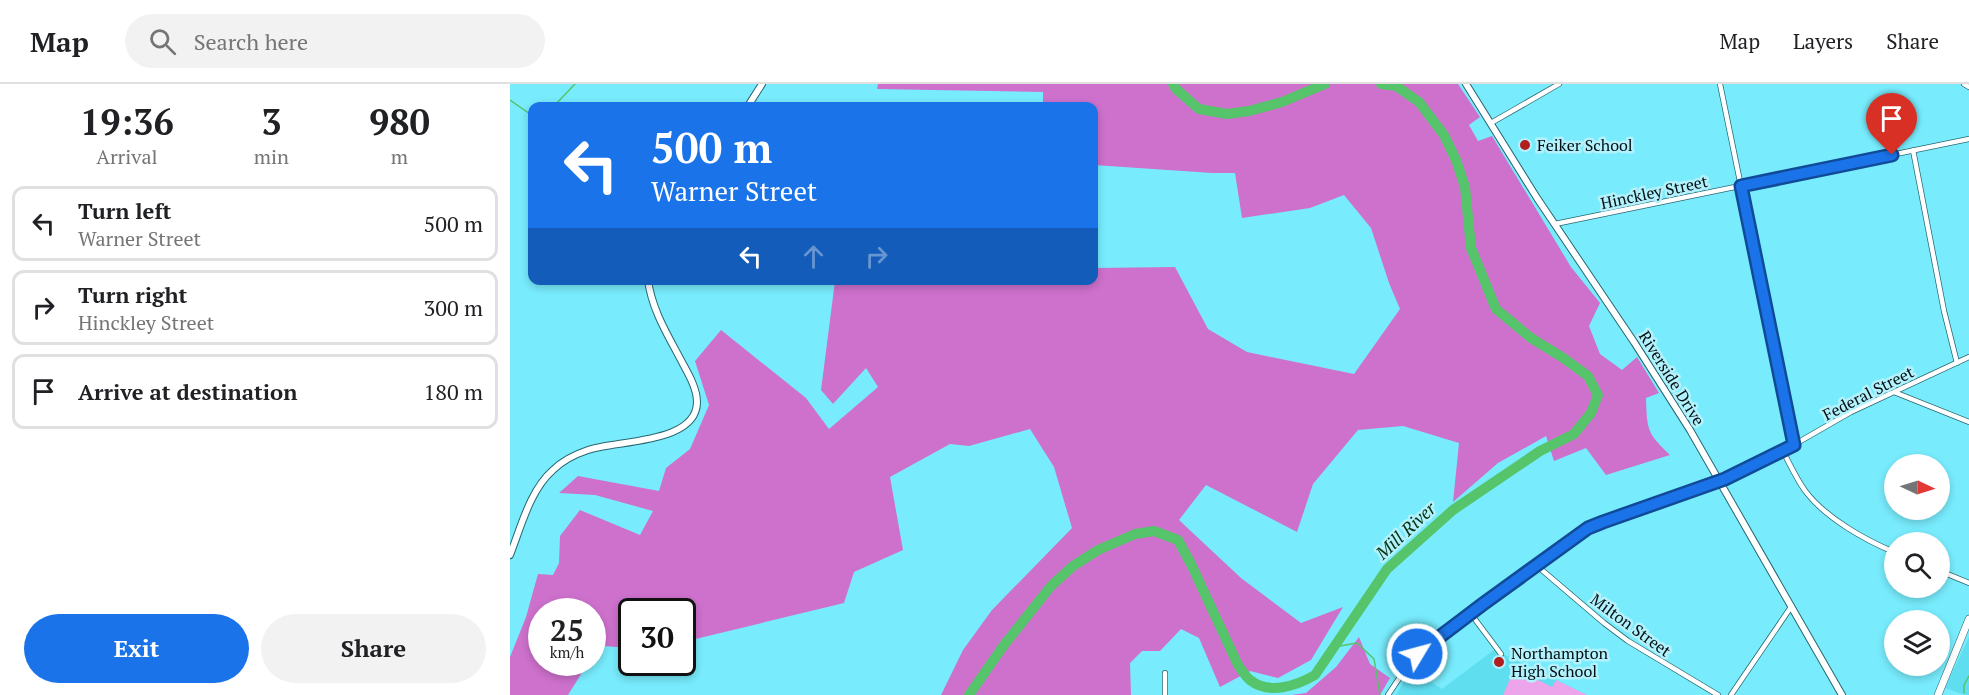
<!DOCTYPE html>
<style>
:root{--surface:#fff;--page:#f2f2f2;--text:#202124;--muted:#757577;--line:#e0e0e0;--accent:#1a73e8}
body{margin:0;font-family:"PT Serif",serif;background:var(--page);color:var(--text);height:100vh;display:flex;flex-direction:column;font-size:22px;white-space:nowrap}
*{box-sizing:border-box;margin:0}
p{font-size:20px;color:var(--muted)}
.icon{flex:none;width:33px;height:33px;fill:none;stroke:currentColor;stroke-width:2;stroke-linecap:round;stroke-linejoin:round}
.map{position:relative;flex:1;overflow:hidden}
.side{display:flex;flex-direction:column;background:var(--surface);width:510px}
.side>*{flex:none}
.guide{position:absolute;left:18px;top:18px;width:570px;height:183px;border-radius:12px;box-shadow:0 3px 9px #0003;background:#1a73e8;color:#fff;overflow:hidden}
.needle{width:39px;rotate:94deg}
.tools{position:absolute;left:1374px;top:370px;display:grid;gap:12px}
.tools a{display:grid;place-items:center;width:66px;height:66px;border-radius:50%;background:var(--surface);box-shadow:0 3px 9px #0003;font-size:30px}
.speed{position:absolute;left:18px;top:514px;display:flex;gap:12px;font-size:30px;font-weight:700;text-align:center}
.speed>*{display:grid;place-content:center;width:78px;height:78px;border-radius:50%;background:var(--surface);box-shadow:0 3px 9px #0003;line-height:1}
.speed small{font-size:15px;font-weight:400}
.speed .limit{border:3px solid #111;border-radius:9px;background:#fff;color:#111}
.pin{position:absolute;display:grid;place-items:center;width:51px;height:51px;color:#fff;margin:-62px -26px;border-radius:50% 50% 50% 0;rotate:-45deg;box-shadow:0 0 6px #0007}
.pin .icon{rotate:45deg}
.me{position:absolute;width:66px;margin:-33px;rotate:53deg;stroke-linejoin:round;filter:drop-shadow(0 0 4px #0008)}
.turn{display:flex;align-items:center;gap:21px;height:126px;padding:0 24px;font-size:27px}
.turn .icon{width:78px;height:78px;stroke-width:2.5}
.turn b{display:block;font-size:42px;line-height:51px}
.lanes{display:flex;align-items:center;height:57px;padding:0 24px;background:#0003;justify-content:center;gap:30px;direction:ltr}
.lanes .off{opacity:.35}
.eta{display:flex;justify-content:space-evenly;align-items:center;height:102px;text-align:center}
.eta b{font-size:36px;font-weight:700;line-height:42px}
.action{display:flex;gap:12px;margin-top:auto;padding:12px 24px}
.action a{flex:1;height:69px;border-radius:36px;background:var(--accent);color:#fff;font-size:24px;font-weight:700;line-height:69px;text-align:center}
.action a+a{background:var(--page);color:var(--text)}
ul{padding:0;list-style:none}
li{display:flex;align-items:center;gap:18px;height:75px;margin:0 12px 9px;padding:0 12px;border:3px solid var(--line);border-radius:12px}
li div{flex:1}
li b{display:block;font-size:22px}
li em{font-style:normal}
header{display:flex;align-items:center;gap:36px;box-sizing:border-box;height:84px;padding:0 30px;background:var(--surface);border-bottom:2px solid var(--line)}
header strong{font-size:28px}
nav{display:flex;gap:33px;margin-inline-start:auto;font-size:21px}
.search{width:420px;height:54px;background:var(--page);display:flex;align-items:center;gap:15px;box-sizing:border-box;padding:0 21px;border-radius:33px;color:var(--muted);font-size:22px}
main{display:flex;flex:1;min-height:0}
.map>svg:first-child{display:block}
.built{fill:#5fdef0}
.green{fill:#eca4ea}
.forest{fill:#ce71cd}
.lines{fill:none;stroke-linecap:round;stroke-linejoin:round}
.stream{stroke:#55c46a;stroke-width:1.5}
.river{stroke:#55c46a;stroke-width:10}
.minor-casing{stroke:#296770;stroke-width:6}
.tertiary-casing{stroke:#296770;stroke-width:8}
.secondary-casing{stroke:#296770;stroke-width:8}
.minor{stroke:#fff;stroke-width:4.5}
.tertiary{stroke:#fff;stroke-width:6}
.secondary{stroke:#fff;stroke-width:7}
.route-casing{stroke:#114b97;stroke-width:15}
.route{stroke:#1a73e8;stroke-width:10}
.poi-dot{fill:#b01f1d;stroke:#b3f2fc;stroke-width:2}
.labels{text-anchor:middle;stroke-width:5;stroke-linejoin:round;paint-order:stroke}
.poi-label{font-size:16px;fill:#000f13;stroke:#b3f2fc;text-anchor:start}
.street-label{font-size:16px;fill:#000f13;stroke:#b3f2fc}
.water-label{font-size:18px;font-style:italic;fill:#053311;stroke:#b3f2fc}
</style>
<header>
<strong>Map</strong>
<div class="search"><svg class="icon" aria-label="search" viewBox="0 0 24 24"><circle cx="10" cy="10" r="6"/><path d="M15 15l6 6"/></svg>Search here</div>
<nav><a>Map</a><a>Layers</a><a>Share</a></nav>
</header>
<main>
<section class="side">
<div class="eta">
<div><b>19:36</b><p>Arrival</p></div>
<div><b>3</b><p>min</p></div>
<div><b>980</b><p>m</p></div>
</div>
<ul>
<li><svg class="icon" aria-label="left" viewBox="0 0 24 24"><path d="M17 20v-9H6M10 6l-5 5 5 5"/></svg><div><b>Turn left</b><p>Warner Street</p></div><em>500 m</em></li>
<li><svg class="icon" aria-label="right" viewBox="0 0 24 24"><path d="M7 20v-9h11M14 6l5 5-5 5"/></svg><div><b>Turn right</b><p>Hinckley Street</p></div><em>300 m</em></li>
<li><svg class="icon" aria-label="arrive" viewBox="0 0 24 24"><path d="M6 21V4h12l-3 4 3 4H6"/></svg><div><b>Arrive at destination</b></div><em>180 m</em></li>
</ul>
<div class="action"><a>Exit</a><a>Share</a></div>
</section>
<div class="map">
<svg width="1459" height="611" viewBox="0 0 1459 611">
<rect width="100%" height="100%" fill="#78ecfd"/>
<path class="built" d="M966 533 993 570 1077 611H886L896 594 903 586 932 605 984 566 962 536Z
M1459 553V611H1455L1435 604Z"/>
<path class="green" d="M1010 587 1042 603 1046 596 1077 611H993L1002 590Z"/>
<path class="forest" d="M368 0H948L970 33 959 41 968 57 982 52 1061 183 1090 219 1079 242 1090 270 1112 286 1127 273 1149 309 1136 314C1137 346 1137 349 1160 371L1096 391 1076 364 1044 377 1036 352 988 379 943 418 949 359 893 342 848 346 803 400 787 448 696 401 669 436 731 494 791 539 833 523 801 576 768 594 740 587 710 603 689 554 671 545 650 567H632L620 579 621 611H431L453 566 482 526 562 444 544 383 520 345 459 362 440 360 380 393 393 466 344 488 334 519 173 558 172 528H122L121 564 93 562 83 574 82 528H32V579H78L58 611H0V573L16 533 28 490 43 491 49 479 50 452 70 426 130 451 143 427 85 411 49 409 68 392 149 407 156 384 180 365 199 321 185 277 211 246 296 314 319 345 368 303 356 284 323 320 311 306 325 197 486 196 498 201 507 197 584 196V184L665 183 698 245 737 268 844 290 890 225 879 199 861 144 834 111 800 124 732 134 725 89H702L584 81V22H533V8L367 5Z
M849 553 860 580 880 594 870 611H781L796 609 826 583Z"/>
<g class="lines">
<path class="stream" d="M0 16 20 30H22
M44 22 65 0
M824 563 847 559 864 575 870 611
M1454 609V601L1459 592"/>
<path class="river" d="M663 0 666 5 689 25 717 30 739 27 772 18 815 0
M459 611 494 561 541 502 563 482 588 466 625 450 644 447 668 456 681 480 728 581C732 586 735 592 740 596 759 611 786 602 805 591L877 485 943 426 1030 367 1064 350 1081 329 1088 311 1078 292 1052 273 1021 254 986 225 961 164 955 103 946 76 934 51 909 18 886 2 871 0"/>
<g class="minor-casing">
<path id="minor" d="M1210 0 1284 361
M1454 0 1459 3
M981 39 1049 0
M1403 66 1434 227 1447 279
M1045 140 1459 55
M1384 308 1459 338
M1273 367C1280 381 1287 396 1296 408 1316 434 1355 456 1384 468
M1026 481 1094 539 1118 557 1208 611
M1430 487 1459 499
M961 530 991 570
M655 589V611
M878 611 898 581 907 570 1075 446 1093 438 1215 395 1273 367 1341 328 1459 273
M1221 611 1281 523"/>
</g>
<g class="tertiary-casing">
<path id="tertiary" d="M956 0 1027 114 1124 258 1180 346 1332 611
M238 22 252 0
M0 471C11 443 20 406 43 386 52 377 66 370 78 366 106 356 187 360 187 318 187 305 179 291 173 280 159 253 142 227 138 196"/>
</g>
<g class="secondary-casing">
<path id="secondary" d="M1428 611 1459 535"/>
</g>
<use href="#minor" class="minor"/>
<use href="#tertiary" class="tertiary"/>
<use href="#secondary" class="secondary"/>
</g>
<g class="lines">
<g class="route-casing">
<path id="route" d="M907 570 973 520 1078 444 1093 438 1215 395 1284 361 1231 102 1382 71"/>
</g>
<use href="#route" class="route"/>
</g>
<g class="poi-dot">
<circle cx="1015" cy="61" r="6"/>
<circle cx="989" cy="578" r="6"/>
</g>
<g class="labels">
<g class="poi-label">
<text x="1027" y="67">Feiker School</text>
<text x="1001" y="575">Northampton<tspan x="1001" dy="18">High School</tspan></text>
</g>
<g class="street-label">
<text transform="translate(1144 108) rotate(-12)" y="6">Hinckley Street</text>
<text transform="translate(1162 294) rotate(58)" y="6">Riverside Drive</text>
<text transform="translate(1358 309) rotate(-27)" y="6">Federal Street</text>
<text transform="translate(1121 541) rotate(36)" y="6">Milton Street</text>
</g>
<g class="water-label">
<text transform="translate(896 447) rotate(-43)" y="6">Mill River</text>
</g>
</g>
</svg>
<div class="tools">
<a><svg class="needle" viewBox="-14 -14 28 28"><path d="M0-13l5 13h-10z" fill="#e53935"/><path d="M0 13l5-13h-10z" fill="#757577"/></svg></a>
<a><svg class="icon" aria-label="search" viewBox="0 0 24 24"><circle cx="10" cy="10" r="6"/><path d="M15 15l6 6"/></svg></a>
<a><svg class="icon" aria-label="layers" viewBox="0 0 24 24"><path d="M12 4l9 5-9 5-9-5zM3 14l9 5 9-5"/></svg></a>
</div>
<div class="speed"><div>25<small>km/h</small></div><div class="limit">30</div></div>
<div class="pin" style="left:1382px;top:71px;background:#d93025"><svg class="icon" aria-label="arrive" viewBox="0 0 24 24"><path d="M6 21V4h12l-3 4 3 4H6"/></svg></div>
<svg class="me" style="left:907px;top:570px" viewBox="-20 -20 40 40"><circle r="17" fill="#1a73e8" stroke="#fff" stroke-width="3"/><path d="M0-11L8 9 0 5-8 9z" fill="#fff"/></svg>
<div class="guide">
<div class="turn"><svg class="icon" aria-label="left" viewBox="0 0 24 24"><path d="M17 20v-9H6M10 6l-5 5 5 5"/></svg><div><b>500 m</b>Warner Street</div></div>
<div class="lanes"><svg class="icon" aria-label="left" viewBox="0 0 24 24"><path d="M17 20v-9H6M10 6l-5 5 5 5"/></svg><svg class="icon off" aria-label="ahead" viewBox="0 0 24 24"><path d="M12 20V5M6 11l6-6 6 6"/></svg><svg class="icon off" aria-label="right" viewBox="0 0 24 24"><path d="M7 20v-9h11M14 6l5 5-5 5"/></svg></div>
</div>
</div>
</main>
